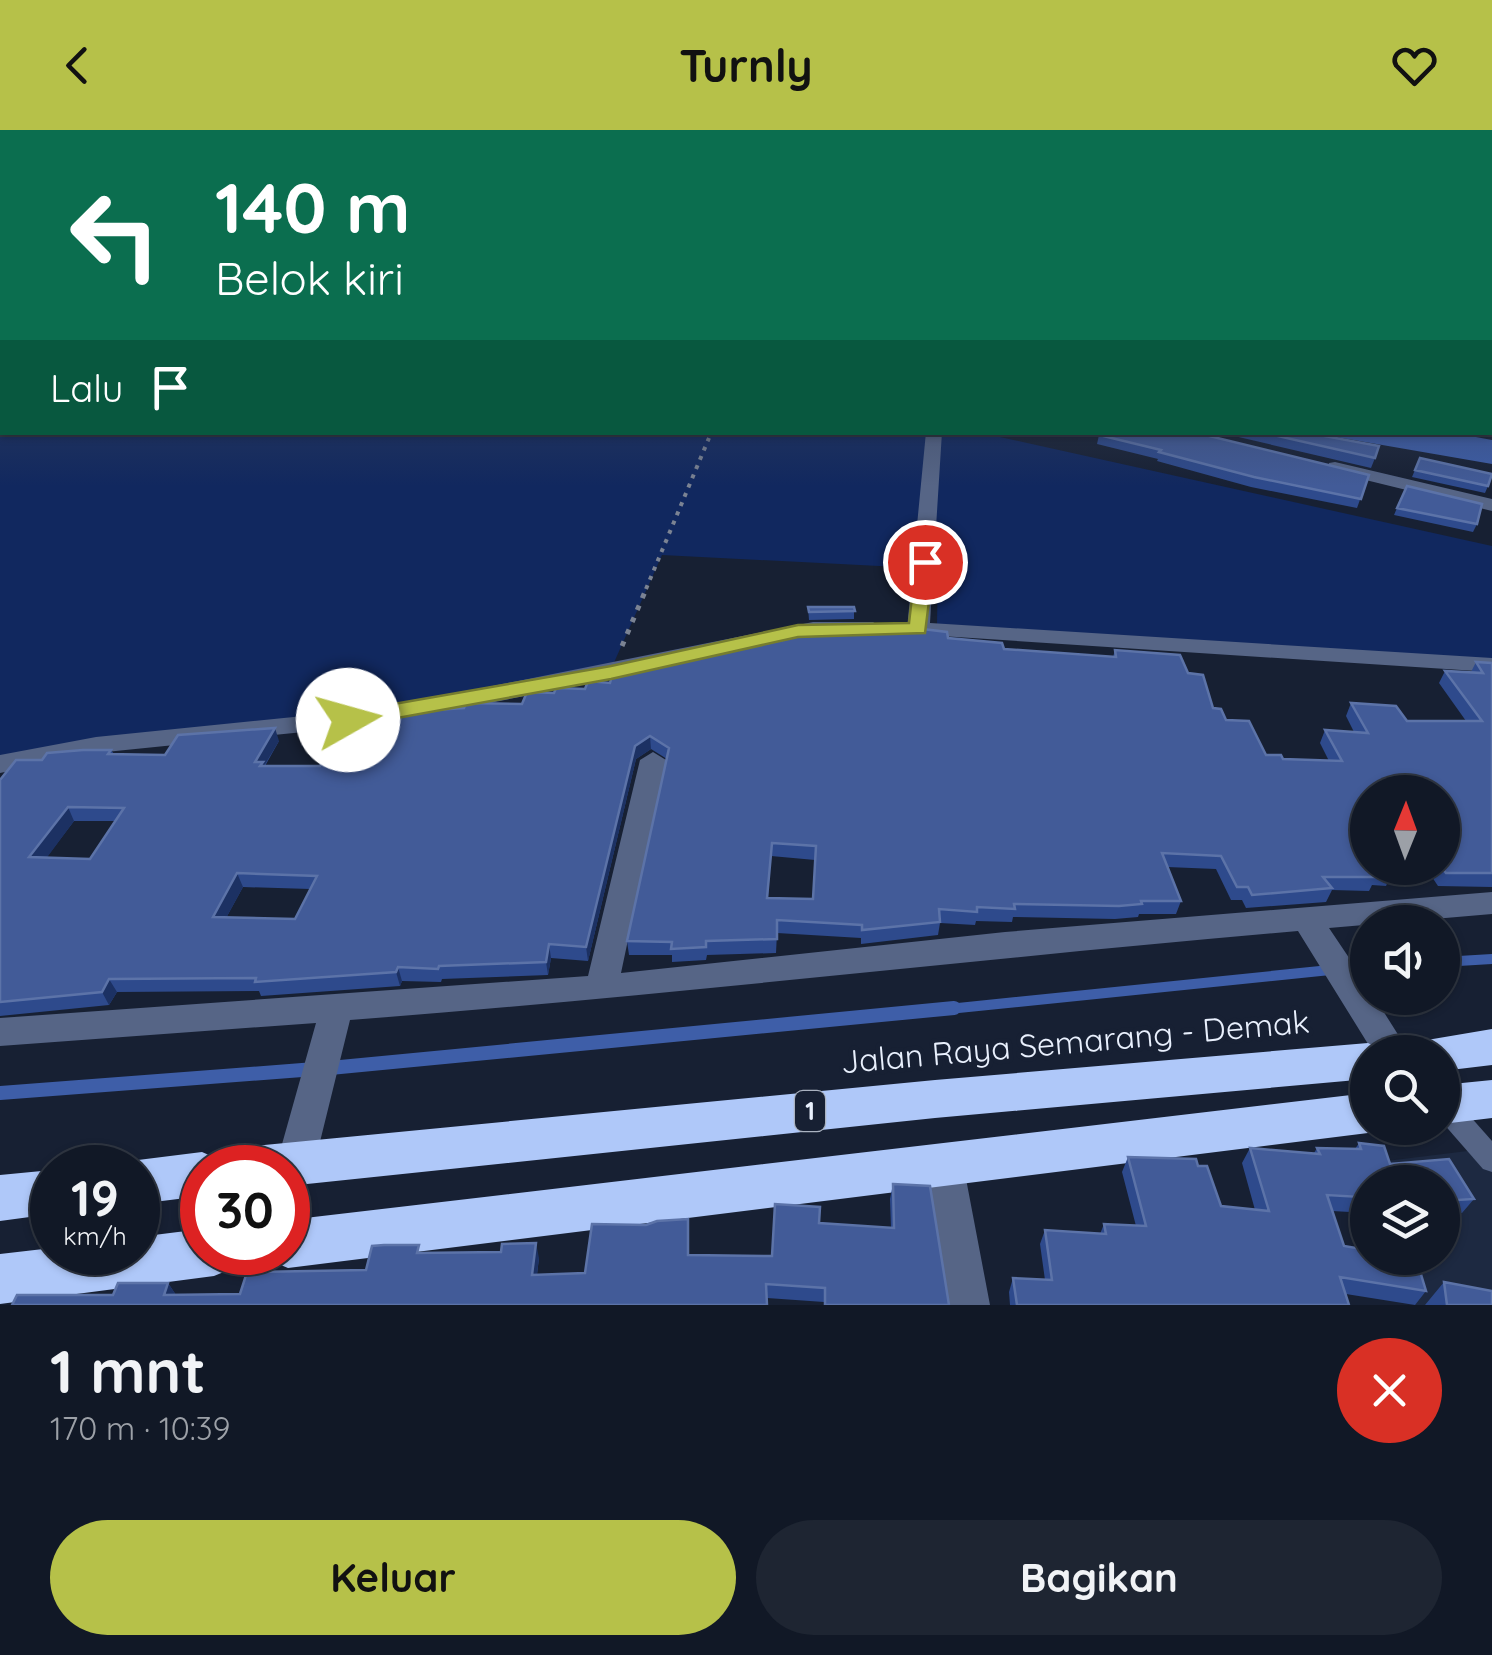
<!DOCTYPE html>
<html lang="id">
<meta charset="utf-8">
<style>
:root{--surface:#111826;--page:#1e2532;--text:#f1f3f6;--muted:#9ca0a7;--line:#303743;--accent:#b6c149}
body{margin:0;font-family:Quicksand,sans-serif;background:var(--page);color:var(--text);height:100vh;display:flex;flex-direction:column;font-size:38px;white-space:nowrap}
*{box-sizing:border-box;margin:0}
p{font-size:32px;color:var(--muted)}
.icon{flex:none;width:55px;height:55px;fill:none;stroke:currentColor;stroke-width:2;stroke-linecap:round;stroke-linejoin:round}
.map{position:relative;height:1175px;overflow:hidden}
.details{display:flex;flex-direction:column;background:var(--surface);flex:1}
.details>*{flex:none}
.top-card{position:absolute;left:0px;top:0px;width:1492px;height:305px;box-shadow:0 2px 8px #0004,0 0 0 2px var(--line);background:#0b6e4f;color:#fff;overflow:hidden}
.needle{width:65px;rotate:1deg}
.controls{position:absolute;left:1350px;top:645px;display:grid;gap:20px}
.controls a{display:grid;place-items:center;width:110px;height:110px;border-radius:50%;background:var(--surface);box-shadow:0 2px 8px #0004,0 0 0 2px var(--line);font-size:50px}
.speed{position:absolute;left:30px;top:1015px;display:flex;gap:20px;font-size:50px;font-weight:700;text-align:center}
.speed>*{display:grid;place-content:center;width:130px;height:130px;border-radius:50%;background:var(--surface);box-shadow:0 2px 8px #0004,0 0 0 2px var(--line);line-height:1}
.speed small{font-size:25px;font-weight:400}
.speed .limit{border:15px solid #d22;background:#fff;color:#111}
.pin{position:absolute;display:grid;place-items:center;width:85px;height:85px;color:#fff;margin:-42px;border:5px solid #fff;border-radius:50%;box-shadow:0 2px 10px #0007}
.me{position:absolute;width:110px;margin:-55px;rotate:83deg;stroke-linejoin:round;filter:drop-shadow(0 0 8px #0008)}
.turn{display:flex;align-items:center;gap:35px;height:210px;padding:0 50px;font-size:45px}
.turn .icon{width:130px;height:130px;stroke-width:2.5}
.turn b{display:block;font-size:70px;line-height:85px}
.then{display:flex;align-items:center;height:95px;padding:0 50px;background:#0003;gap:20px;font-size:38px}
.round{display:grid;place-items:center;flex:none;width:105px;height:105px;border-radius:52px;background:var(--page)}
.head{display:flex;align-items:center;justify-content:space-between;height:170px;padding:0 50px}
h1{font-size:60px;font-weight:800;line-height:75px}
.button{display:flex;gap:20px;margin-top:auto;padding:20px 50px}
.button a{flex:1;height:115px;border-radius:60px;background:var(--accent);color:#111;font-size:40px;font-weight:800;line-height:115px;text-align:center}
.button a+a{background:var(--page);color:var(--text)}
header{display:flex;justify-content:space-between;align-items:center;height:130px;padding:0 50px;background:var(--accent);color:#111;font-size:45px;font-weight:800}
.map>svg:first-child{display:block}
.built{fill:#1d2941}
.green{fill:#11285f}
.water{fill:#3e5ea8}
.lines{fill:none;stroke-linecap:round;stroke-linejoin:round}
.stream-far1{stroke:#3e5ea8;stroke-width:10}
.stream{stroke:#3e5ea8;stroke-width:14}
.path-far2{stroke:#7b8393;stroke-width:2.5;stroke-dasharray:2.5 5;stroke-linecap:butt}
.path-far1{stroke:#7b8393;stroke-width:4;stroke-dasharray:4 6;stroke-linecap:butt}
.path{stroke:#7b8393;stroke-width:5;stroke-dasharray:5 8;stroke-linecap:butt}
.lane{fill:#566586;fill-rule:evenodd}
.street{fill:#566586;fill-rule:evenodd}
.highway{fill:#afc8f9;fill-rule:evenodd}
.wall{fill:#2e4a8c;fill-rule:evenodd}
.shaded-wall{fill:#1c3163}
.building{fill:#425b98;stroke:#5c73a8;stroke-width:2.5;fill-rule:evenodd}
.route{fill:#b6c149;stroke:#767d2f;stroke-width:2.5}
.labels{text-anchor:middle;stroke-width:9;stroke-linejoin:round;paint-order:stroke}
.shield{fill:#172033;stroke:#aab2c0;stroke-width:2.5}
.shield-label{font-size:25px;font-weight:bold;fill:#e9f0fd}
.near-street-label{font-size:32px;fill:#e9f0fd;stroke:#172033}
</style>
<header><svg class="icon" aria-label="back" viewBox="0 0 24 24"><path d="M15 5l-7 7 7 7"/></svg>Turnly<svg class="icon" aria-label="heart" viewBox="0 0 24 24"><path d="M12 20l-8-8c-3-5 5-10 8-4 3-6 11-1 8 4z"/></svg></header>
<div class="map">
<svg width="1492" height="1175" viewBox="0 0 1492 1175">
<rect width="100%" height="100%" fill="#172033"/>
<path class="built" d="M1492 1018V1175H1415L1400 1128H1442V1052L1370 1033Z"/>
<path class="green" d="M0 192 2 302 982 303 1492 416V531L937 494 938 439 662 425 612 537 401 580 0 631Z"/>
<path class="water" d="M1313 303 1449 302 1492 310V334Z"/>
<g class="lines">
<path class="stream-far1" d="M1442 832 1492 829
M1345 839 1368 838
M929 881 1330 840"/>
<path class="stream" d="M330 938 954 878
M0 963 315 939"/>
<path class="path-far2" d="M708 311 712 302"/>
<path class="path-far1" d="M646 459 709 308"/>
<path class="path" d="M622 516 647 457"/>
<path class="lane" d="M1442 964 1453 967 1492 1011V1042L1483 1039 1442 992Z"/>
<path class="street" d="M926 302H942L930 493 1492 528V542L910 504 907 499Z
M1335 332 1492 369V381L1329 341V333Z
M813 492H873L884 499 873 506H813L779 511 611 549 383 594 96 623 0 643V625L96 607 383 578Z
M653 622 666 630 621 843 1005 802 1492 762V784L1329 798 1368 856V868H1375L1409 922H1373L1298 801C982 828 667 866 350 890L315 1032 309 1045 296 1050 288 1046V1038H279L277 1032 316 893 0 916V888L588 846 640 630Z
M944 1015 957 1020 963 1033 990 1175H948L925 1033 931 1020Z"/>
<path class="highway" d="M1492 899V935L1442 941V922H1421L1427 910Z
M1368 913 1385 922H1368V949L935 988 288 1056V1038H230L237 1023 253 1016 935 950Z
M1492 950V988L1442 994V955Z
M1368 963V998H1382L1368 1003 288 1138 271 1131 267 1122H288V1090Z
M202 1022 218 1029 222 1038H202V1066L138 1074V1038L122 1036 138 1030Z
M52 1040V1084L0 1091V1045Z
M202 1099V1122H238L231 1139 214 1146 0 1174V1124L52 1118V1122H138V1107Z"/>
</g>
<path class="wall" d="M1217 302H1303L1375 328 1371 338Z
M1099 305 1369 345 1357 378 1251 357 1157 331 1158 329 1097 314Z
M1420 328 1488 356 1485 363 1412 347Z
M1397 378 1477 394 1473 402 1394 385Z
M808 477H854V489L809 490Z
M805 505 948 508 1004 519 1113 527 1115 520 1188 543 1213 578 1226 590 1266 625 1283 629 1329 631 1320 613 1325 600 1354 602 1346 586 1351 573 1407 591H1466L1439 553 1445 541 1471 542 1476 532 1492 533V757L1438 756 1432 747 1391 745 1386 756 1372 755 1369 761 1332 760 1326 772 1246 778 1242 770H1231L1216 739 1167 737 1181 771 1176 784H1139L1138 787 1115 789 1013 787 1012 792 976 791 975 795 940 793 938 805 861 814V808L777 803 776 823 707 825 706 830 672 832V825H629L627 811 667 629 651 619 636 629 588 831 551 828 548 845 442 849 441 852 402 851 400 856 261 866 259 861 117 862 109 875 0 886V650L42 630 111 620 114 624 165 625 279 611 265 636H320L349 625 398 597 522 574 554 563 585 559 768 513ZM1442 662V738H1368ZM74 691H115L90 729 46 728ZM771 726 815 730 813 769 768 768ZM243 757 310 759 295 789 226 788Z
M1359 1013 1384 1016 1390 1034 1449 1029 1474 1069 1462 1083 1442 1085V1052H1368V1079L1353 1077 1350 1082 1332 1081 1344 1116 1368 1120V1128H1416L1426 1161 1415 1175 1346 1164 1349 1175H1010L1009 1162 1013 1148 1045 1150 1040 1114 1045 1100 1100 1104 1104 1094 1136 1096 1122 1042 1128 1027 1196 1029 1198 1036H1207L1221 1076 1255 1080 1242 1033 1250 1018 1314 1023 1317 1018 1355 1019Z
M893 1054 949 1175H824V1172L767 1168 113 1165 168 1153 176 1165 240 1164 366 1140 422 1123 539 1128 537 1145 585 1143 689 1125 772 1126 819 1093 891 1098 890 1069Z
M1444 1152 1492 1175H1425Z"/>
<path class="shaded-wall" d="M275 598 279 611 264 636 265 649 255 632Z
M650 606 651 619 636 629 588 831 586 817 635 616Z
M68 677 74 691 37 741 29 727Z
M237 743 243 757 219 801 213 787Z
M549 814 551 828 548 845 546 832Z
M398 837 402 851 400 856 396 842Z
M109 849 117 862 109 875 102 862Z
M536 1113 539 1128 535 1159 532 1145Z
M168 1153 178 1168 164 1165Z"/>
<path class="building" d="M1101 302H1193L1369 345 1361 369 1254 347 1159 322 1161 320 1099 305Z
M1260 302H1303L1379 316 1375 328Z
M1420 328 1492 344 1488 356 1415 340Z
M1407 356 1482 374 1477 394 1397 378Z
M808 477H854L855 481 809 482Z
M914 498 947 502 948 508 1002 513 1004 519 1116 527 1115 520 1180 525 1188 543 1203 545 1213 578 1221 579 1226 590 1249 591 1266 625H1281L1283 629 1342 631 1325 600 1368 603 1351 573 1396 576 1407 591H1482L1445 541 1483 543 1476 532 1492 533V743H1446L1442 738V662H1368V738H1390L1393 743 1372 742 1376 747H1323L1332 758 1252 765 1248 757H1237L1221 726 1162 723 1181 771H1141L1142 774 1119 776 1014 774 1015 779 977 777V782L939 779 940 792 862 800V795L777 790V809L706 811V817L671 819 672 812 627 811 669 618 650 606 635 616 586 817 549 814 546 832 439 836 438 839 398 837 396 842 255 852 256 848 109 849 102 862 0 872V650L16 630H42L47 623 83 620H111L108 624 165 625 178 605 275 598 255 632H263L260 636H320L326 624 349 625 364 596 398 597 403 582 464 578 466 573 522 574 527 562 554 563 556 558 585 559 588 551 610 553 614 539 746 517 747 513H768V509L782 510 783 504 805 505 812 499ZM68 677 124 678 90 729 29 727ZM772 713 816 716 813 769 767 768ZM237 743 317 746 295 789 213 787Z
M1359 1013 1384 1016 1390 1034 1449 1029 1474 1069 1442 1071V1052H1368V1063L1358 1062 1360 1067 1327 1065 1344 1116 1368 1120V1128H1416L1426 1161 1340 1147 1349 1175H1017L1013 1148 1052 1150 1045 1100 1106 1104 1104 1094 1146 1096 1128 1027 1196 1029 1198 1036H1207L1221 1076 1269 1081 1250 1018 1320 1024 1317 1018 1361 1019Z
M893 1054 930 1056 949 1175H825V1158L766 1154 767 1175H12L17 1165H113L118 1153H168L164 1165 240 1164 247 1142 366 1140 372 1116 384 1115H419L417 1123 501 1122 502 1114 536 1113 532 1145 585 1143 592 1094 646 1095 657 1091 688 1089V1125L772 1126 775 1074 820 1077 819 1093 894 1098Z
M1444 1152 1492 1161V1175H1447Z"/>
<linearGradient id="sky" x2="0" y2="1"><stop stop-color="#0d121c"/><stop offset="0.54" stop-color="#36425b"/><stop offset="1" stop-color="#36425b" stop-opacity="0"/></linearGradient>
<rect width="1492" height="356" fill="url(#sky)"/>
<path class="route" d="M925 427 934 432 925 503 798 507 611 549 348 597 336 590 348 582 611 536 798 495 909 493 916 432Z"/>
<g class="labels">
<rect class="shield" x="795" y="961" width="30" height="40" rx="8"/>
<g class="shield-label">
<text x="810" y="990">1</text>
</g>
<g class="near-street-label">
<text transform="translate(1075 912) rotate(-5)" y="11">Jalan Raya Semarang - Demak</text>
</g>
</g>
</svg>
<div class="controls">
<a><svg class="needle" viewBox="-14 -14 28 28"><path d="M0-13l5 13h-10z" fill="#e53935"/><path d="M0 13l5-13h-10z" fill="#9ca0a7"/></svg></a>
<a><svg class="icon" aria-label="sound" viewBox="0 0 24 24"><path d="M4 9h4l5-4v14l-5-4H4zM17 9q2 3 0 6"/></svg></a>
<a><svg class="icon" aria-label="search" viewBox="0 0 24 24"><circle cx="10" cy="10" r="6"/><path d="M15 15l6 6"/></svg></a>
<a><svg class="icon" aria-label="layers" viewBox="0 0 24 24"><path d="M12 4l9 5-9 5-9-5zM3 14l9 5 9-5"/></svg></a>
</div>
<div class="speed"><div>19<small>km/h</small></div><div class="limit">30</div></div>
<div class="pin" style="left:925px;top:432px;background:#d93025"><svg class="icon" aria-label="arrive" viewBox="0 0 24 24"><path d="M6 21V4h12l-3 4 3 4H6"/></svg></div>
<svg class="me" style="left:348px;top:590px" viewBox="-20 -20 40 40"><circle r="19" fill="#fff"/><path d="M0-13L10 11 0 6-10 11z" fill="#b6c149"/></svg>
<div class="top-card">
<div class="turn"><svg class="icon" aria-label="left" viewBox="0 0 24 24"><path d="M17 20v-9H6M10 6l-5 5 5 5"/></svg><div><b>140 m</b>Belok kiri</div></div>
<div class="then">Lalu<svg class="icon" aria-label="arrive" viewBox="0 0 24 24"><path d="M6 21V4h12l-3 4 3 4H6"/></svg></div>
</div>
</div>
<section class="details">
<div class="head"><div><h1>1 mnt</h1><p>170 m · 10:39</p></div><a class="round" style="background:#d93025;color:#fff"><svg class="icon" aria-label="close" viewBox="0 0 24 24"><path d="M6 6l12 12M18 6L6 18"/></svg></a></div>
<div class="button"><a>Keluar</a><a>Bagikan</a></div>
</section>
